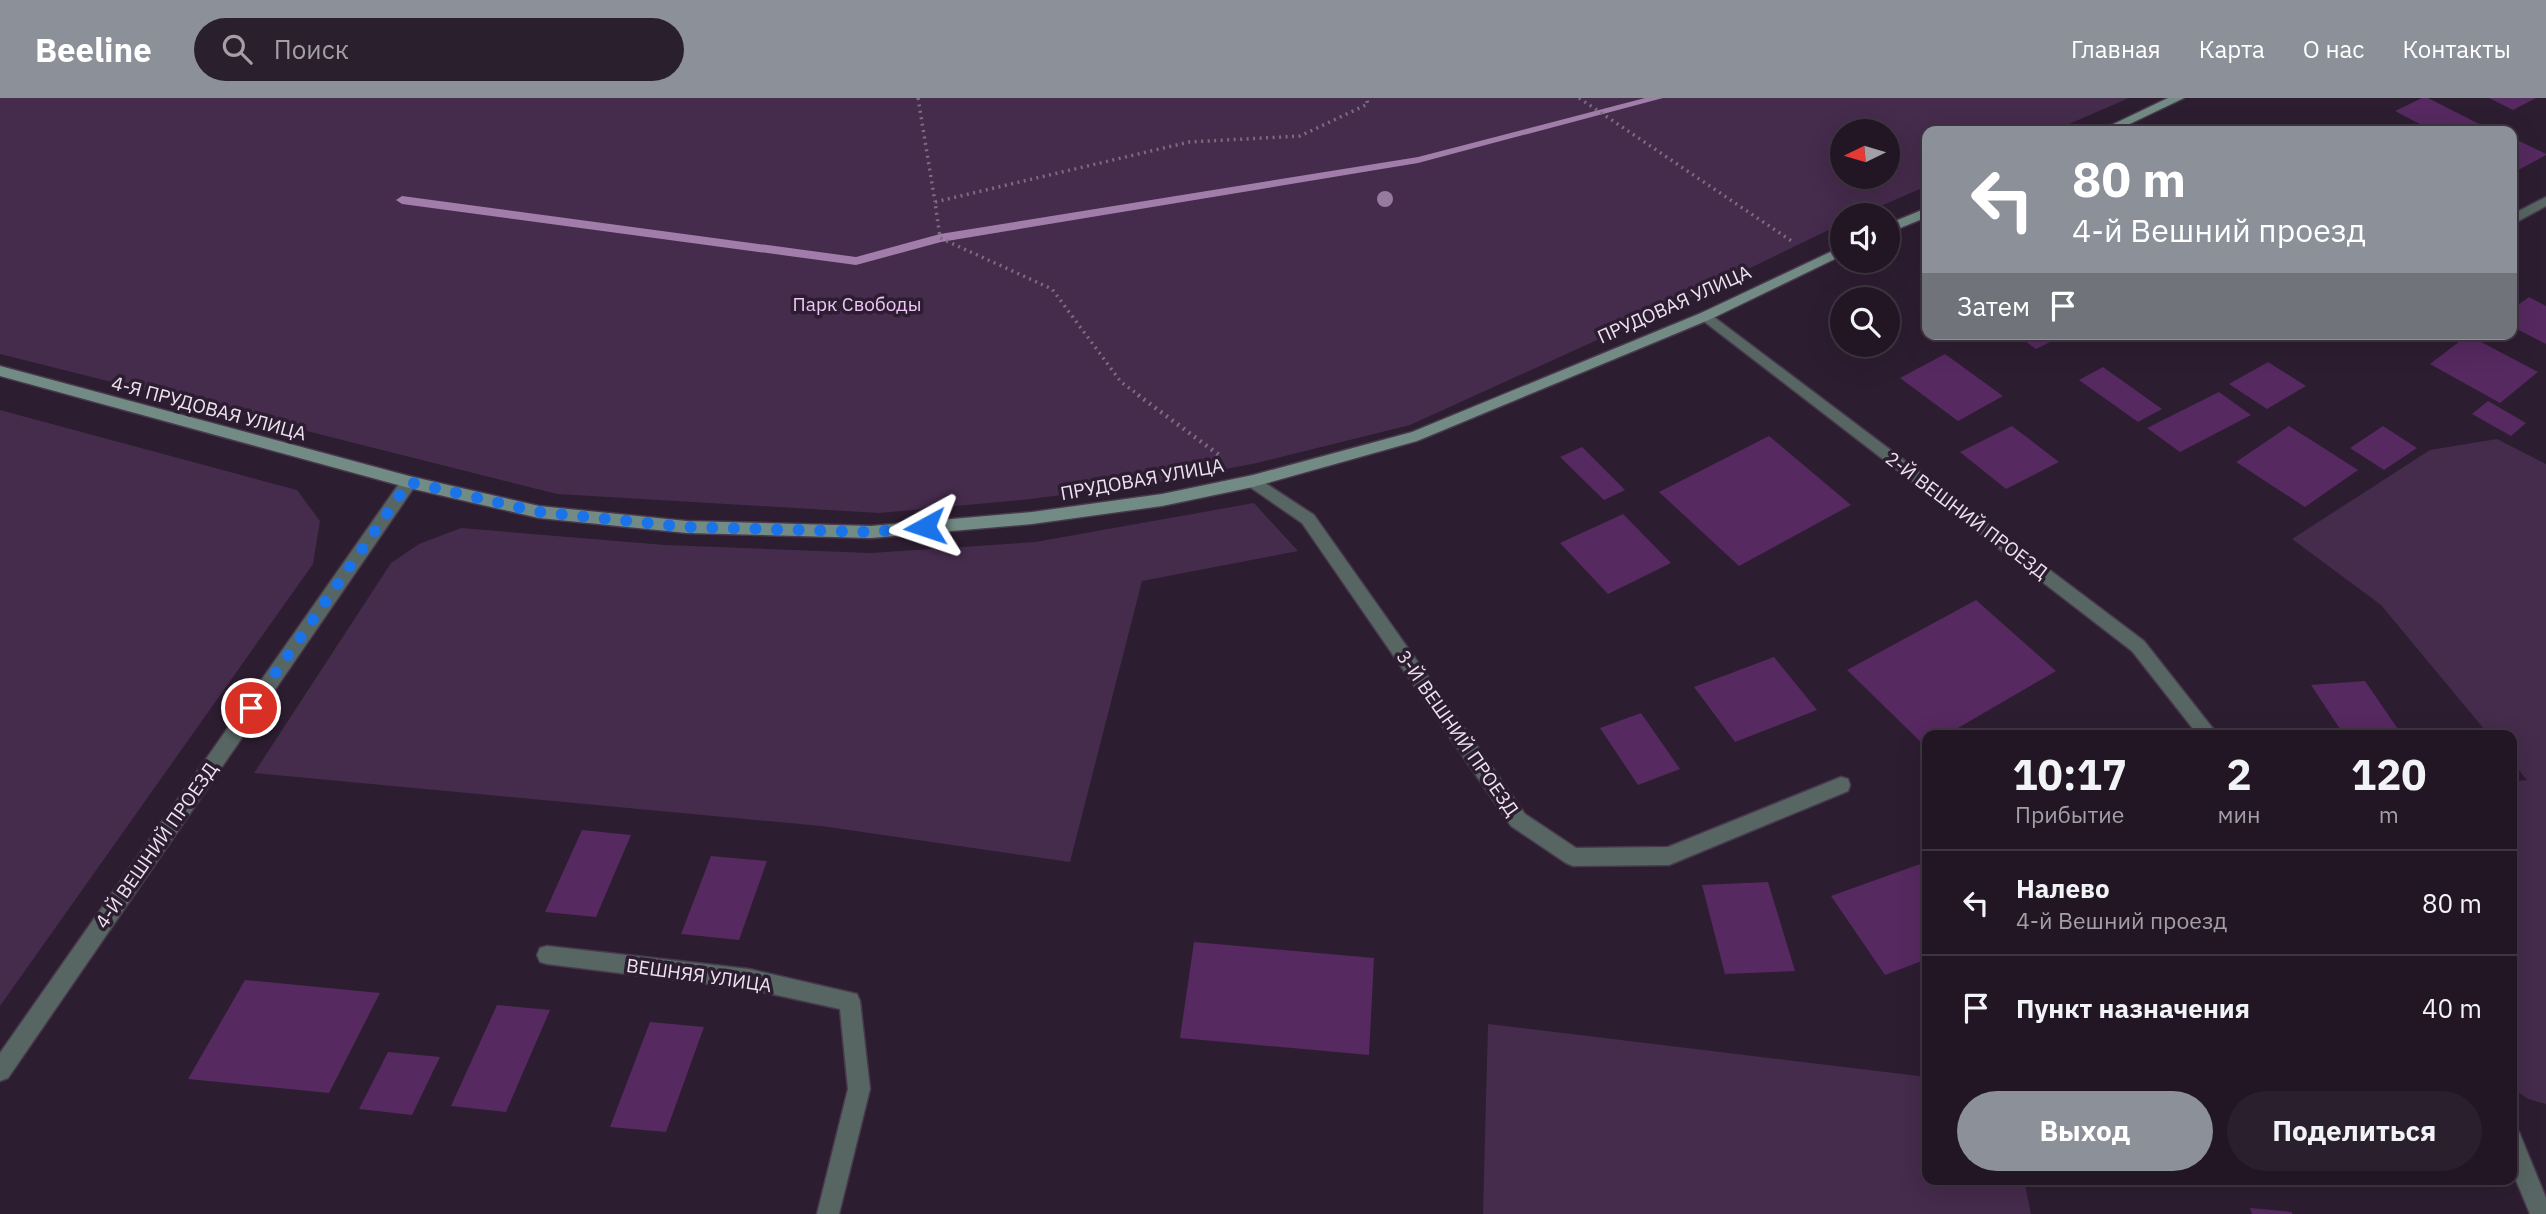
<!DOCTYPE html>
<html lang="ru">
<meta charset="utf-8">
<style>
:root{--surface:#221625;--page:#2a1f2d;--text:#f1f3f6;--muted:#a29fa7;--line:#3f3542;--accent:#8c9099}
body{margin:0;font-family:"IBM Plex Sans",sans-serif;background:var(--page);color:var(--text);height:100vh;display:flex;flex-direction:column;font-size:26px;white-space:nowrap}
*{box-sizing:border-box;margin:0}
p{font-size:23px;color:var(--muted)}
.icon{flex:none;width:38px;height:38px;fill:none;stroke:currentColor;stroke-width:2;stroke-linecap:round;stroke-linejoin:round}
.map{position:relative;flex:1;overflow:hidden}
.details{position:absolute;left:1922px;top:632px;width:595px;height:455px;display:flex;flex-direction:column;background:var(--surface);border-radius:14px;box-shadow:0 7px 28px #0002,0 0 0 2px var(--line)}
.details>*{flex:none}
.top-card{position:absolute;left:1922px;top:28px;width:595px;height:214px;border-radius:14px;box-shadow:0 7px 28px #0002,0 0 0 2px var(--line);background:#8c9099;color:#fff;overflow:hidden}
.needle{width:46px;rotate:265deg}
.fabs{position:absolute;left:1830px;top:21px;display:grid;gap:14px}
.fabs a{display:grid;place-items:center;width:70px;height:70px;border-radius:50%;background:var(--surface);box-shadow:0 7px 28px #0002,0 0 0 2px var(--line);font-size:35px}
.pin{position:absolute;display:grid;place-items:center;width:60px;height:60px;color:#fff;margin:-30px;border:4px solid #fff;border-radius:50%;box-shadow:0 2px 7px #0007}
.me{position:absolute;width:77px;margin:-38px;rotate:265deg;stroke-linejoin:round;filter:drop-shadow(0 0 5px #0008)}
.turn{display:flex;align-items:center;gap:24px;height:147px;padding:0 35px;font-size:32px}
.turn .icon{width:91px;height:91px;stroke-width:2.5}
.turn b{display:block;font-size:49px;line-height:60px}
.then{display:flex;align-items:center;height:66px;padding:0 35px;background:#0003;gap:14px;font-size:26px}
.eta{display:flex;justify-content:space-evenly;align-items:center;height:119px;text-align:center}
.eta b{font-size:42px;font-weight:700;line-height:49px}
.button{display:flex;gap:14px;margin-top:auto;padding:14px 35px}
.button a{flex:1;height:80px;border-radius:42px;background:var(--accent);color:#fff;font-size:28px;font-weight:700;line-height:80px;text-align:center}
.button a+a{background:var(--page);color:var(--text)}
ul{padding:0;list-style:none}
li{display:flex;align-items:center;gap:21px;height:105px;padding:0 35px;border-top:2px solid var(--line)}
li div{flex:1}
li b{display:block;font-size:26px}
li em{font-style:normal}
header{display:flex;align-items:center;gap:42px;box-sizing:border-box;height:98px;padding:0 35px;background:var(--accent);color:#fff}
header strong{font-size:33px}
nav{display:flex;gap:38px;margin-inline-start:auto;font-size:24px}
.search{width:490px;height:63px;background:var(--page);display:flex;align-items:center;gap:18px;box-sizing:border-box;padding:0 24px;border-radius:38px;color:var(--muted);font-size:26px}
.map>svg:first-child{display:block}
.green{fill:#452b4c;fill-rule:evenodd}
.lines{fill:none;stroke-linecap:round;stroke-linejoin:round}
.stream{fill:#a17daa;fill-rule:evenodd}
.building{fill:#562960}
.minor-casing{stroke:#48394c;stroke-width:3}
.tertiary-casing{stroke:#48394c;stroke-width:3}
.secondary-casing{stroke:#48394c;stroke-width:3}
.path-far1{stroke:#7b6d7f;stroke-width:3.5;stroke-dasharray:2 4.5;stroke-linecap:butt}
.path{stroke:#7b6d7f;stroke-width:4.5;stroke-dasharray:2 5;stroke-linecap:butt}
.minor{fill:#576662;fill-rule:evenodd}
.tertiary{fill:#576662;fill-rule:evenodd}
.secondary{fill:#738b85;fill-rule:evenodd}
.tree{fill:#987a9f}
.route{stroke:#1a73e8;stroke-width:12;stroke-dasharray:0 21.6}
.labels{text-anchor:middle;stroke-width:7;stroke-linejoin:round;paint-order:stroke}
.park-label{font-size:19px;fill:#efc6f9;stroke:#2d1d31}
.street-label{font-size:19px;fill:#ede2f0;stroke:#2d1d31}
</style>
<header>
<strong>Beeline</strong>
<div class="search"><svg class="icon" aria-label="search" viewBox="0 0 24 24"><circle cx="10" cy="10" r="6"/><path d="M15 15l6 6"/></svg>Поиск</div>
<nav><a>Главная</a><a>Карта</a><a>О нас</a><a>Контакты</a></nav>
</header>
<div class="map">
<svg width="2546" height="1116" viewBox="0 0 2546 1116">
<rect width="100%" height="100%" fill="#2d1d31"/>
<path class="green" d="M0 0H2129L2053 33H1927V88L1860 117H1843V125L1670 209 1410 327 1257 365 1154 385 1031 401 879 415 557 396 0 256ZM1843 33H1888V79H1843Z
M0 312 297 392 320 423 313 466 0 908Z
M2497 341 2546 366V1006L2528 1001 2511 989V684L2527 682 2511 663V637H2489L2381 507 2292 441 2430 352Z
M1254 405 1298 453 1142 483 1070 764 821 728 254 675 391 465 419 446 461 430 665 447 870 455 1035 444Z
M1488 926 1927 979V1082H2024L2031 1116H1483Z"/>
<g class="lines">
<path class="stream" d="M1645 0H1663L1418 65 941 144 856 167 402 106 396 102 402 98 856 159 940 136 1418 59Z"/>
</g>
<path class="building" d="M2422 0H2428L2483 28 2473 33H2433L2395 13Z
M2489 0H2536L2513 12Z
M2511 39 2546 56V57L2511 76Z
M2529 199 2546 208V246L2511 228V212Z
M2015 236H2066L2036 251Z
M2468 237 2538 274 2500 305 2430 266Z
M1945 256 2003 298 1958 323 1900 280Z
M2268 264 2306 288 2267 311 2229 286Z
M2103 269 2162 311 2138 324 2079 282Z
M2219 294 2251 317 2180 354 2147 330Z
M2488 303 2526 325 2511 338 2472 316Z
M2012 328 2059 364 2006 391 1960 354Z
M2289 328 2358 372 2305 409 2236 364Z
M2383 328 2417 350 2384 372 2350 350Z
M1769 338 1851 407 1739 468 1659 394Z
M1582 349 1625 392 1604 402 1560 359Z
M1623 416 1671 465 1608 496 1560 445Z
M1976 502 2056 573 1946 637H1927V650L1847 572Z
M1774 559 1817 612 1735 644 1694 589Z
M2365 583 2402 637H2344L2311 587Z
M1641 615 1680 671 1638 687 1600 630Z
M582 732 631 737 596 819 545 814Z
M711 758 767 763 739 842 681 836Z
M1923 765 1927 770V861L1885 877 1831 798Z
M1768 784 1795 873 1725 876 1702 787Z
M1194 844 1374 860 1369 957 1180 940Z
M245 882 380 895 329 995 188 981Z
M497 907 550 912 506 1014 451 1008Z
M650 924 704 929 666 1034 610 1029Z
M388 954 440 959 412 1017 359 1011Z
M2250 1110 2292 1114V1116H2252Z"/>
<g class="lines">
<g class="minor-casing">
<path id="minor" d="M2546 99V108L2511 127V117Z
M1706 213 2144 543 2218 637H2198L2132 553 1701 221V215Z
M1253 377 1314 417 1525 716 1576 750 1668 749 1841 679 1848 681 1850 687 1848 693 1669 767 1573 768 1566 765 1511 728 1302 425 1247 387 1245 383 1247 379Z
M547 848 749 871 857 896 860 903 870 991 839 1116H817L848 991 840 911 749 891 547 866 540 864 537 857 540 850Z
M2511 1031 2519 1034 2546 1100V1116H2530L2511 1070Z"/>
</g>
<g class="tertiary-casing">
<path id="tertiary" d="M409 378 417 384 415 388 8 980 0 983V955L403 380Z"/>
</g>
<g class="secondary-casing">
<path id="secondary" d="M2168 0H2184L2115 33H2099Z
M1927 110V119L1888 135V126Z
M1843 148V157L1711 221 1417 343 1253 389 1162 408 1032 426 871 440 687 435 539 420 409 390 0 278V268L409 378 539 408 687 423 871 428 1032 414 1162 396 1253 377 1412 334 1701 215Z"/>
</g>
<path class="path-far1" d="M918 0 935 104
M1579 0 1793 144
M1140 298 1121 284 1052 191 940 140 935 104 1189 44 1300 38 1368 6 1366 0"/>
<path class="path" d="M1138 297 1219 357"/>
<use href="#minor" class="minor"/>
<use href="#tertiary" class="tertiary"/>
<use href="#secondary" class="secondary"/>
</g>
<circle class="tree" cx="1385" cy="101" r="8"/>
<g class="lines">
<path class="route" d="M251 610 409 384 539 414 687 429 871 434 925 429"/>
</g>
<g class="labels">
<g class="park-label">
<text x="857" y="213">Парк Свободы</text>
</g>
<g class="street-label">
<text transform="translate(1674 206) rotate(-24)" y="7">ПРУДОВАЯ УЛИЦА</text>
<text transform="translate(209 310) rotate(15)" y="7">4-Я ПРУДОВАЯ УЛИЦА</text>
<text transform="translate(1142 381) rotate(-10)" y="7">ПРУДОВАЯ УЛИЦА</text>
<text transform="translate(1967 417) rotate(37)" y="7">2-Й ВЕШНИЙ ПРОЕЗД</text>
<text transform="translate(1458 635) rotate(55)" y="7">3-Й ВЕШНИЙ ПРОЕЗД</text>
<text transform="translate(156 747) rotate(-55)" y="7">4-Й ВЕШНИЙ ПРОЕЗД</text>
<text transform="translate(699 877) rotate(8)" y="7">ВЕШНЯЯ УЛИЦА</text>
</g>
</g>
</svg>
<div class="fabs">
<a><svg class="needle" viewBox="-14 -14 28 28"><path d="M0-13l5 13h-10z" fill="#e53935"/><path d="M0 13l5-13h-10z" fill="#a29fa7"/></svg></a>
<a><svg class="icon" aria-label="sound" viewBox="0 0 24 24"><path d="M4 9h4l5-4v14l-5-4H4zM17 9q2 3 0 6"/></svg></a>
<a><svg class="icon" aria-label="search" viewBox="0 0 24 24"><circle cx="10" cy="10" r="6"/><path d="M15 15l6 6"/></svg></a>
</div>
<div class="pin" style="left:251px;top:610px;background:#d93025"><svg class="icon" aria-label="arrive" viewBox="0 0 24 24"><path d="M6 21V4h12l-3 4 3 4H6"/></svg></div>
<svg class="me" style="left:925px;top:429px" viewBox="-20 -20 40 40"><path d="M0-17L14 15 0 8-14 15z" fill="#1a73e8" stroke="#fff" stroke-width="4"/></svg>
<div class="top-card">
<div class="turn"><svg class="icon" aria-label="left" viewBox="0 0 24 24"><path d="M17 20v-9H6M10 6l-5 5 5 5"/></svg><div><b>80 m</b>4-й Вешний проезд</div></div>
<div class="then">Затем<svg class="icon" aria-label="arrive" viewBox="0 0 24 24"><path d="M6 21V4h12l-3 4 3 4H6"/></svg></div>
</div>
<section class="details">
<div class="eta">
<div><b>10:17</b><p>Прибытие</p></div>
<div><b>2</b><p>мин</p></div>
<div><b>120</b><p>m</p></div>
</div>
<ul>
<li><svg class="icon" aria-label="left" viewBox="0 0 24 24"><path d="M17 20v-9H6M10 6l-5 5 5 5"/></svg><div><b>Налево</b><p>4-й Вешний проезд</p></div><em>80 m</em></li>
<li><svg class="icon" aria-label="arrive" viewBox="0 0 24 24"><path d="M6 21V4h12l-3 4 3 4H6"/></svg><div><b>Пункт назначения</b></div><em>40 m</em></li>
</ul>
<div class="button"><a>Выход</a><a>Поделиться</a></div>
</section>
</div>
